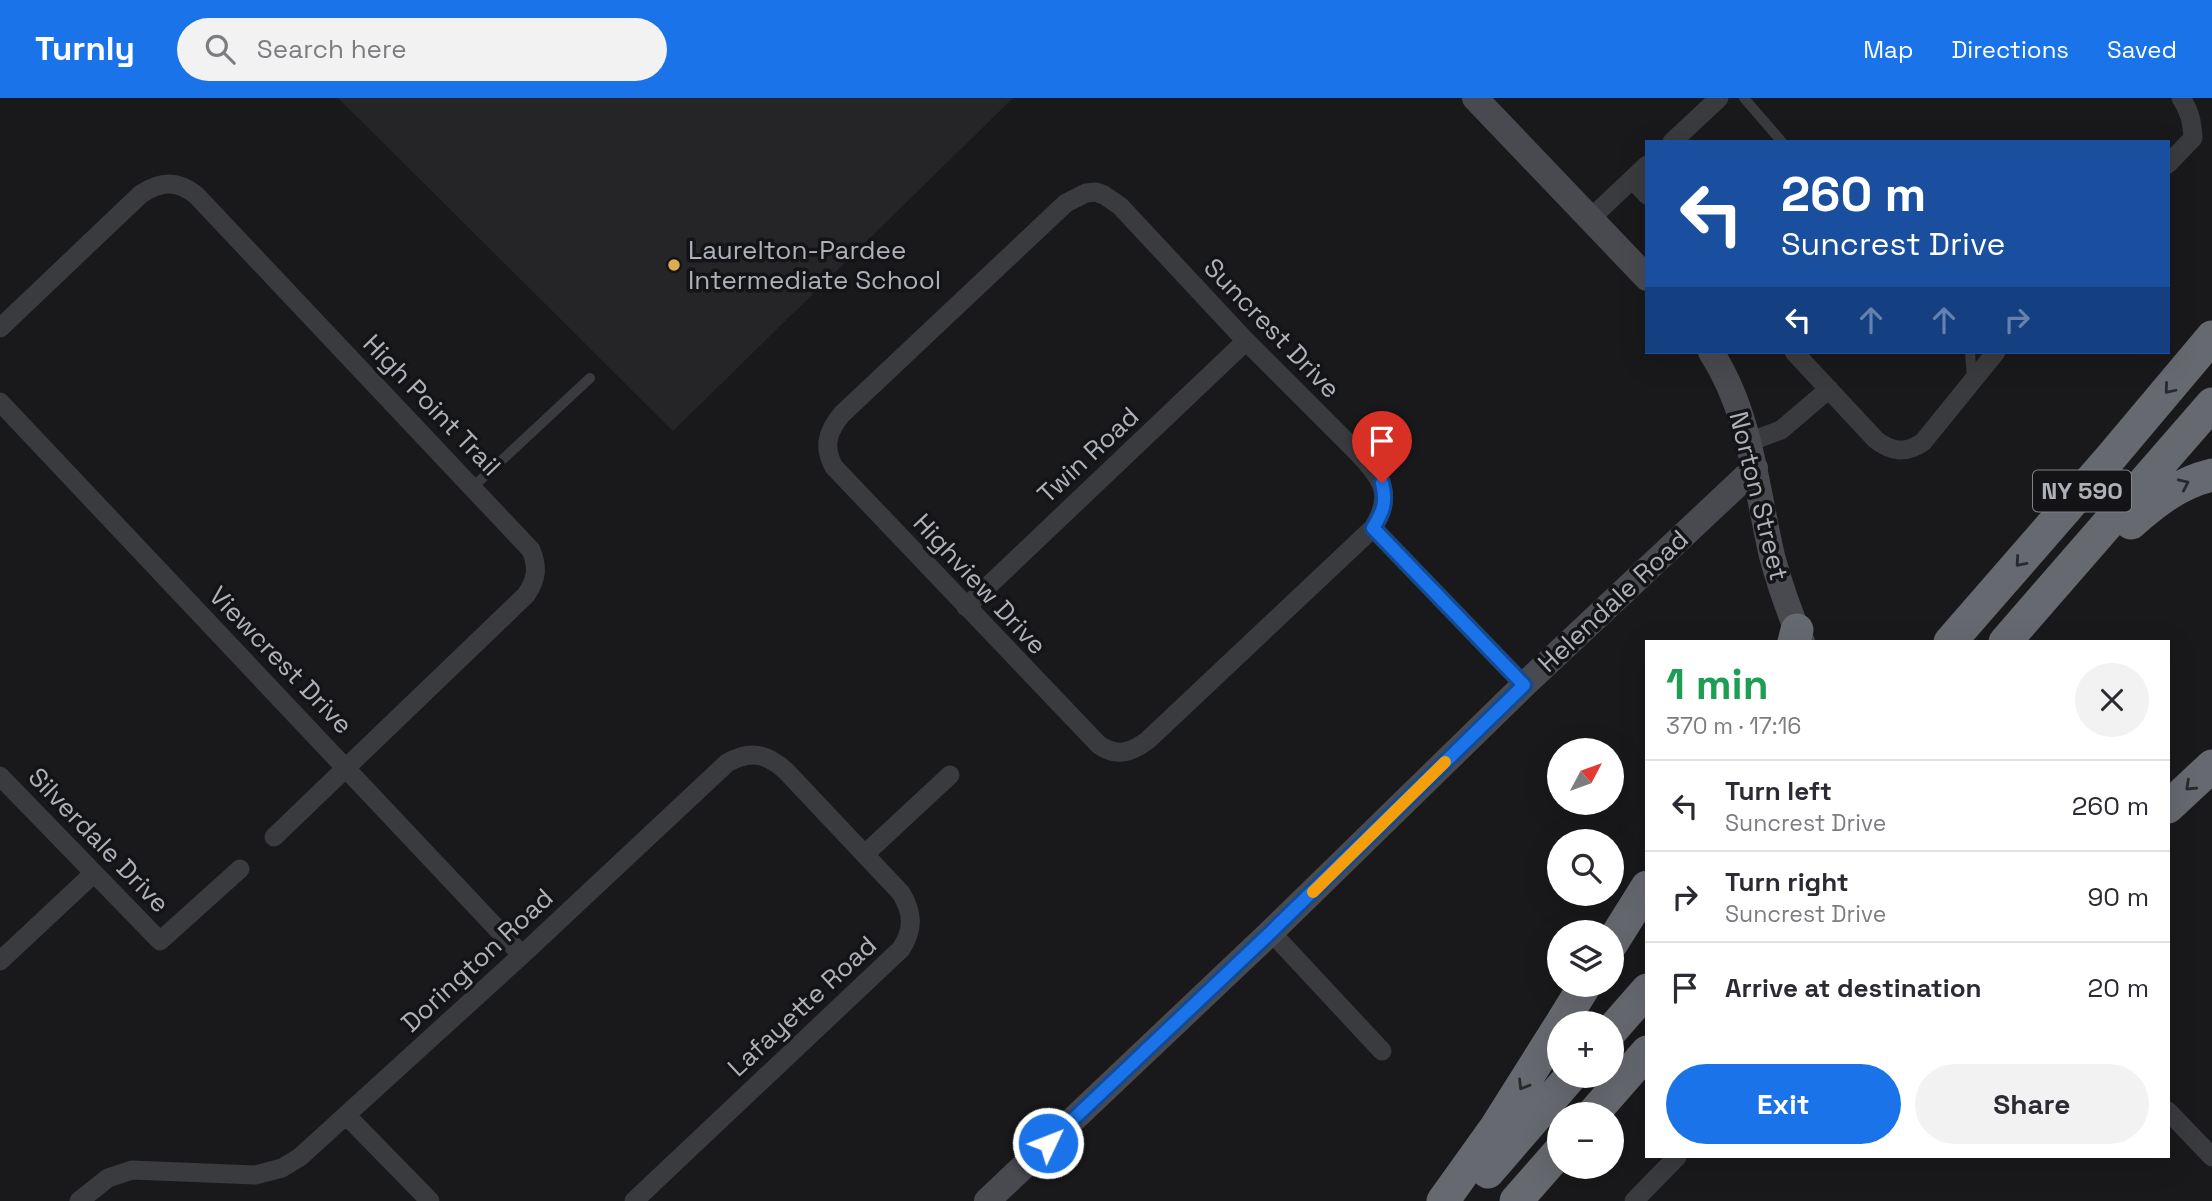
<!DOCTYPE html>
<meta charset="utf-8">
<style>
:root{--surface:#fff;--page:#f2f2f3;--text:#2b2b33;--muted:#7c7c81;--line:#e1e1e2;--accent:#1a73e8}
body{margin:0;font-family:"Space Grotesk",sans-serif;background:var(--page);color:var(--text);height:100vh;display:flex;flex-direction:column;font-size:26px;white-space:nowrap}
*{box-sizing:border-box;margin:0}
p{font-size:23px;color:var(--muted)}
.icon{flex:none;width:38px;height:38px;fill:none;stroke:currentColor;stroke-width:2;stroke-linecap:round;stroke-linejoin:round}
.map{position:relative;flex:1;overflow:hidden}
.details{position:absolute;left:1645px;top:542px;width:525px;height:518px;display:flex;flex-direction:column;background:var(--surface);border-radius:0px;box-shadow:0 7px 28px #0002}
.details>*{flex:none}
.banner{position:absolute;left:1645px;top:42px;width:525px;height:214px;border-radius:0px;box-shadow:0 7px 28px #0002;background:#1a4fa0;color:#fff;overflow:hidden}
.needle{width:46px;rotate:49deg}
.fabs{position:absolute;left:1547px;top:640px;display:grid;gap:14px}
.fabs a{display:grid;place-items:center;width:77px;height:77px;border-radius:50%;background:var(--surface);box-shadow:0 7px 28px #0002;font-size:35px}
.pin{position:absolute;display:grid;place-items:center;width:60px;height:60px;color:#fff;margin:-72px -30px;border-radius:50% 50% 50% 0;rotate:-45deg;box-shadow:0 0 7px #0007}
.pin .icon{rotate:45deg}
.me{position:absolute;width:77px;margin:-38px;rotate:47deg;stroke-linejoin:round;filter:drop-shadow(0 0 5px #0008)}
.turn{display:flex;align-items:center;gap:24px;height:147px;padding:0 21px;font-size:32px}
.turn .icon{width:91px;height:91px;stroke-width:2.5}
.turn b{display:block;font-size:49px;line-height:60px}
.lanes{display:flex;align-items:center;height:66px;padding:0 21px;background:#0003;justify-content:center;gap:35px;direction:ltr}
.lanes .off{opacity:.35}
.round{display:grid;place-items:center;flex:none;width:74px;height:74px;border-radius:37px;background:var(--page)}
.overview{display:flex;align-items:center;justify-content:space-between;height:119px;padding:0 21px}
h1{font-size:42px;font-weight:600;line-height:52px;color:#1e9e55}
.cta{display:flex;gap:14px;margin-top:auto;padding:14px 21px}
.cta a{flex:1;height:80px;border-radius:42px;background:var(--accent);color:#fff;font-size:28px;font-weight:600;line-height:80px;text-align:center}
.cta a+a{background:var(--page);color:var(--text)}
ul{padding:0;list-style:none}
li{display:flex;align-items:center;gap:21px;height:91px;padding:0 21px;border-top:2px solid var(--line)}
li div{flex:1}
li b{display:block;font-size:26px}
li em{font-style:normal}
header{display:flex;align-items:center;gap:42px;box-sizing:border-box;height:98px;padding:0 35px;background:var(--accent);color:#fff}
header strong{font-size:33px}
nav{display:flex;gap:38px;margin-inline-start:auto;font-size:24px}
.search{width:490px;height:63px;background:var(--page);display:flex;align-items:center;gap:18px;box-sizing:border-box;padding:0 24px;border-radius:38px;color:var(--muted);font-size:26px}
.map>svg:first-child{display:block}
.built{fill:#252528}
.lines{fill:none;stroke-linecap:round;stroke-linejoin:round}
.lane{stroke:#3a3b3f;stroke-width:10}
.street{stroke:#3a3b3f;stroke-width:19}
.secondary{stroke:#494a4f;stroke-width:26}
.highway{stroke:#676970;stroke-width:33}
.oneway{stroke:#29292c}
.route-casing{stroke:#114b97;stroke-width:18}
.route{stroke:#1a73e8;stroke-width:12}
.slow{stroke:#f59e0b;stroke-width:12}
.poi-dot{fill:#ddac4f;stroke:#141416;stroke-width:2.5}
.labels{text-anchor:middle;stroke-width:7;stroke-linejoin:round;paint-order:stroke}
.shield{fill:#141416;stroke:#7f8288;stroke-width:2}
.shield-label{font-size:24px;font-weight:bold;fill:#adb1b9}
.poi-label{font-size:26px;fill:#adb1b9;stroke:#141416;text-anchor:start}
.street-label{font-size:26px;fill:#adb1b9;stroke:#141416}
</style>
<header>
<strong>Turnly</strong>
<div class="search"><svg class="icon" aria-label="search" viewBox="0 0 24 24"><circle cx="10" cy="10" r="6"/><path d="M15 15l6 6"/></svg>Search here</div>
<nav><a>Map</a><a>Directions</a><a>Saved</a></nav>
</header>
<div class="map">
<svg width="2212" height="1103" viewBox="0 0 2212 1103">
<rect width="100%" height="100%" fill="#19191b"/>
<path class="built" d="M338 0H1013L673 333Z"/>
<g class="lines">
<path class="lane" d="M1744 0 1782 44
M1970 254 1972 281
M473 389 590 280"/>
<path class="street" d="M1672 44 1719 0
M2168 66 2193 40C2192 24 2190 13 2181 0
M1632 81 1647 97
M1096 94 1104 97 1120 108 1246 243 1357 354C1382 381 1394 396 1373 430L1148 642C1131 655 1117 659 1099 647L834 369C823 349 827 334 842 316L1066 105 1086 95Z
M1590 121 1647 67
M0 230 141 96C161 83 177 82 196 97L531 452C538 469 537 481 526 497L274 739
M1794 254 1876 342C1892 354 1906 356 1923 344L1996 254
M0 304 522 857
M1749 344 1781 332 1829 291
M1373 430 1524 587
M966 509 1246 243
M0 678 160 843 240 771
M865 756 950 677
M1271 834 1382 953
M0 863 93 776
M2168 1013 2212 1059
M347 1018 430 1103
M79 1103 108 1080 132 1072 255 1077 282 1070 300 1059 522 857 727 665C750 652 766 655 786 673L901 795C913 815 914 831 901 851L634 1103
M1634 1103 1677 1059"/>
<path class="secondary" d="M1475 0 1647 180
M1711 254C1751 316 1756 389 1772 458 1780 488 1790 516 1802 544
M987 1103 1271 834 1524 587 1755 370"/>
<path class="highway" d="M2131 425C2156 403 2179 385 2212 377
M1794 544 1797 532
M1950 544 2112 358 2212 239
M2005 544 2212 306
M2168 709 2212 668
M1612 845 1647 789
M1561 926 1585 887
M1612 932 1647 892
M1592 1017 1647 954
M1488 1074 1571 978
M1443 1103 1496 1029 1559 929
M1516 1103 1559 1054"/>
</g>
<defs><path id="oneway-chevron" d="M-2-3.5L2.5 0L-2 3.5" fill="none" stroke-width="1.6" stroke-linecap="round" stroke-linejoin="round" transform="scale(1.75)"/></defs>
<g class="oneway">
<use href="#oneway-chevron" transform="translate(2169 291) rotate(130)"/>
<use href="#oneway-chevron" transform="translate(2184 386) rotate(-25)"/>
<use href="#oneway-chevron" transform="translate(2020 464) rotate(131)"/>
<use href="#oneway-chevron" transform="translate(2190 688) rotate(137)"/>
<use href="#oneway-chevron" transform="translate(1523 987) rotate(121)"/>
</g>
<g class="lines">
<g class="route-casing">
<path id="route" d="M1048 1045 1271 834 1524 587 1373 430C1383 414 1387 404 1382 385"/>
</g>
<use href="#route" class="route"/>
<path class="slow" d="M1313 794 1445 664"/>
</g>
<circle class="poi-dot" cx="674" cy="167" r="7"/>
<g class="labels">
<rect class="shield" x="2033" y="372.5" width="98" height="41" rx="5"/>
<g class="shield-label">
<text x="2082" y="401">NY 590</text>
</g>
<g class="poi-label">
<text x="688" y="161">Laurelton-Pardee<tspan x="688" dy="30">Intermediate School</tspan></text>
</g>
<g class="street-label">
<text transform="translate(1272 230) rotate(46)" y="9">Suncrest Drive</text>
<text transform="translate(432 307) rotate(46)" y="9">High Point Trail</text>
<text transform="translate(1088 357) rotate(-43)" y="9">Twin Road</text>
<text transform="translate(1759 398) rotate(76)" y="9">Norton Street</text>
<text transform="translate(980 486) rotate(47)" y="9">Highview Drive</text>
<text transform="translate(1613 503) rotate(-43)" y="9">Helendale Road</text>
<text transform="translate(281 562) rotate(46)" y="9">Viewcrest Drive</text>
<text transform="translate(99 742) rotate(46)" y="9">Silverdale Drive</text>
<text transform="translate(477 862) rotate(-43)" y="9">Dorington Road</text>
<text transform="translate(802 908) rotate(-43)" y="9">Lafayette Road</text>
</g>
</g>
</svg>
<div class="fabs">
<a><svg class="needle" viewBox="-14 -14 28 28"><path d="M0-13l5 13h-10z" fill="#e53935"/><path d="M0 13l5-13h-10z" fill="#7c7c81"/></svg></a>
<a><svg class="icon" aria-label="search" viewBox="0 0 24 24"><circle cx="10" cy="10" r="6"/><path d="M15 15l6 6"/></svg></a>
<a><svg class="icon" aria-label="layers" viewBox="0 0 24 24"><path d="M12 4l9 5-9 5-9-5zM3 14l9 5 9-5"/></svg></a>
<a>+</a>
<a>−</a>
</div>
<div class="pin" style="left:1382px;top:385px;background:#d93025"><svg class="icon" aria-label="arrive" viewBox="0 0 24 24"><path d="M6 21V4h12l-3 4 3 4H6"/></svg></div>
<svg class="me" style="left:1048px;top:1045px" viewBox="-20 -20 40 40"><circle r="17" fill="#1a73e8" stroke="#fff" stroke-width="3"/><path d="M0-11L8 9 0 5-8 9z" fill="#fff"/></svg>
<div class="banner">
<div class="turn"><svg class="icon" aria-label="left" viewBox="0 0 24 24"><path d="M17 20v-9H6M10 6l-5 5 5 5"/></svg><div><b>260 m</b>Suncrest Drive</div></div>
<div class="lanes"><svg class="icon" aria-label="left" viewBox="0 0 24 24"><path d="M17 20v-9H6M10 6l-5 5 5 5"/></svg><svg class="icon off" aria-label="ahead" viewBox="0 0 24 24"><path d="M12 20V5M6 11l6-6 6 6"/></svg><svg class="icon off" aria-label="ahead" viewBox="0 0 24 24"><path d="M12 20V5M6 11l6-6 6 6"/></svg><svg class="icon off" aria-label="right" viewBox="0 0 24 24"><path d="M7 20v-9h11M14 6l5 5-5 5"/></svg></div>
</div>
<section class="details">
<div class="overview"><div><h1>1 min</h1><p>370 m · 17:16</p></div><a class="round"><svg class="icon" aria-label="close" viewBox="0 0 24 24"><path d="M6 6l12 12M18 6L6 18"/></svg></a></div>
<ul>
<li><svg class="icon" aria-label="left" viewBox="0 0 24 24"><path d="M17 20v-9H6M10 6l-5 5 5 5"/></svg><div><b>Turn left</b><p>Suncrest Drive</p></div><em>260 m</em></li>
<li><svg class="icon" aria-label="right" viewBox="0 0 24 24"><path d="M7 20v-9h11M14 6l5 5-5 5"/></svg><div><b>Turn right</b><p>Suncrest Drive</p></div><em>90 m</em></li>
<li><svg class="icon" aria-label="arrive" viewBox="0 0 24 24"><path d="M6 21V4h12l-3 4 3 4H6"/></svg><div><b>Arrive at destination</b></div><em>20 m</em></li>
</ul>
<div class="cta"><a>Exit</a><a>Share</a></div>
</section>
</div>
